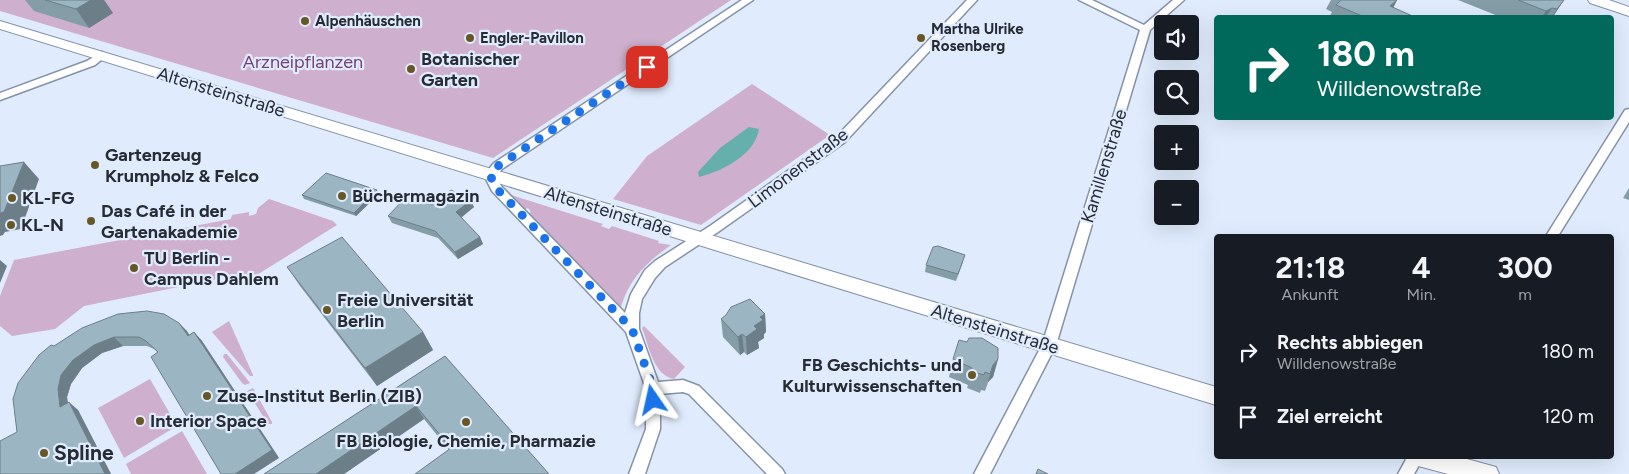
<!DOCTYPE html>
<html lang="de">
<meta charset="utf-8">
<style>
:root{--surface:#171b24;--page:#20242c;--text:#f1f3f6;--muted:#9ea1a6}
body{margin:0;font-family:Figtree,sans-serif;background:var(--page);color:var(--text);height:100vh;display:flex;flex-direction:column;font-size:19px;white-space:nowrap}
*{box-sizing:border-box;margin:0}
p{font-size:16px;color:var(--muted)}
.icon{flex:none;width:28px;height:28px;fill:none;stroke:currentColor;stroke-width:2;stroke-linecap:round;stroke-linejoin:round}
.map{position:relative;flex:1;overflow:hidden}
.drawer{position:absolute;left:1214px;top:234px;width:400px;height:225px;display:flex;flex-direction:column;background:var(--surface);border-radius:5px;box-shadow:0 5px 20px #0002}
.drawer>*{flex:none}
.guide{position:absolute;left:1214px;top:15px;width:400px;height:105px;border-radius:5px;box-shadow:0 5px 20px #0002;background:#00695c;color:#fff;overflow:hidden}
.buttons{position:absolute;left:1154px;top:15px;display:grid;gap:10px}
.buttons a{display:grid;place-items:center;width:45px;height:45px;border-radius:5px;background:var(--surface);box-shadow:0 5px 20px #0002;font-size:25px}
.pin{position:absolute;display:grid;place-items:center;width:42px;height:42px;color:#fff;margin:-21px;border-radius:10px;box-shadow:0 2px 8px #0006}
.me{position:absolute;width:55px;margin:-28px;rotate:349deg;stroke-linejoin:round;filter:drop-shadow(0 0 4px #0008)}
.turn{display:flex;align-items:center;gap:18px;height:105px;padding:0 20px;font-size:22px}
.turn .icon{width:65px;height:65px;stroke-width:2.5}
.turn b{display:block;font-size:35px;line-height:42px}
.eta{display:flex;justify-content:space-evenly;align-items:center;height:85px;text-align:center}
.eta b{font-size:30px;font-weight:700;line-height:35px}
ul{padding:0;list-style:none}
li{display:flex;align-items:center;gap:15px;height:65px;padding:0 20px}
li div{flex:1}
li b{display:block;font-size:19px}
li em{font-style:normal}
.map>svg:first-child{display:block}
.green{fill:#ceafcd}
.water{fill:#65afac}
.lines{fill:none;stroke-linecap:round;stroke-linejoin:round}
.minor-casing{stroke:#8592a7;stroke-width:3}
.secondary-casing{stroke:#8592a7;stroke-width:2}
.primary-casing{stroke:#8592a7;stroke-width:2}
.minor{fill:#fff;fill-rule:evenodd}
.secondary{fill:#fff;fill-rule:evenodd}
.primary{fill:#fff;fill-rule:evenodd}
.wall{fill:#859da7}
.shaded-wall{fill:#6c7f88}
.building{fill:#9bb6c2;stroke:#6c7f88}
.route{stroke:#1a73e8;stroke-width:9;stroke-dasharray:0 16.2}
.poi-dot{fill:#675724;stroke:#e0ecfe;stroke-width:2}
.labels{text-anchor:middle;stroke-width:4.5;stroke-linejoin:round;paint-order:stroke}
.far-poi-label{font-size:15px;font-weight:bold;fill:#262b34;stroke:#e0ecfe;text-anchor:start}
.poi-label{font-size:18px;font-weight:bold;fill:#262b34;stroke:#e0ecfe;text-anchor:start}
.park-label{font-size:18px;fill:#744075;stroke:#e0ecfe}
.street-label{font-size:18px;fill:#262b34;stroke:#e0ecfe}
.near-poi-label{font-size:21px;font-weight:bold;fill:#262b34;stroke:#e0ecfe;text-anchor:start}
</style>
<div class="map">
<svg width="1629" height="474" viewBox="0 0 1629 474">
<rect width="100%" height="100%" fill="#e0ecfe"/>
<path class="green" d="M0 0H731L493 158 0 11Z
M752 84 830 135 701 225 613 199 647 156Z
M508 194 603 224 601 226 609 229 612 226 659 241 658 243 671 245C648 261 629 279 621 307L527 214 531 212 528 208 524 210Z
M269 199 333 221 337 225 244 283 238 275 84 306 55 329 12 336 0 326V296L14 260 231 219 232 215 249 212V216L256 214 258 208Z
M229 321 253 375V376H250L212 332Z
M644 326 685 367 674 379C653 375 649 346 642 328Z
M224 354H227L250 383 245 385 242 383 223 357Z
M150 379 177 426 124 458 98 408Z
M253 388 272 422V424H268L247 391Z
M182 431 207 474H131L126 464Z"/>
<path class="water" d="M749 127 759 129C755 155 722 171 699 177L698 172 720 148Z"/>
<g class="lines">
<g class="minor-casing">
<path id="minor" d="M742 0H753L502 169 496 176 501 186 625 313 631 294 645 270 655 261 710 226 837 136 967 0H977L845 142 718 232 665 267 655 278 642 299 639 313V329L658 382 683 380 699 386 782 469 785 474H767L689 394 683 392 660 394V429L645 474H629L646 429V389L626 332 492 191 484 175 494 163Z
M1079 0H1092L1144 25 1173 0H1184L1150 30 1056 345 990 474H974L1042 345 1140 30Z
M102 52 107 55 95 65 0 100V93L87 61Z
M1629 109V122L1558 236H1546L1625 110Z
M1408 456H1424L1414 474H1398Z"/>
</g>
<g class="secondary-casing">
<path id="secondary" d="M0 21 1216 387V405L0 29Z
M1404 456H1456L1496 467 1499 474H1448L1407 463Z"/>
</g>
<g class="primary-casing">
<path id="primary" d="M1588 0H1609L1629 7V16L1590 3Z"/>
</g>
<use href="#minor" class="minor"/>
<use href="#secondary" class="secondary"/>
<use href="#primary" class="primary"/>
</g>
<path class="wall" d="M25 0H104L113 13 89 28 34 11Z
M1331 0H1397L1393 8 1417 18H1329L1332 12 1326 9Z
M1458 0H1564L1552 18H1503Z
M1629 188V200L1623 198Z
M379 194 356 216 304 199 302 195Z
M432 205 474 207 461 218 480 237 483 244 458 259 438 238 392 223 388 216Z
M963 262 956 281 925 272 926 265Z
M287 267 423 332 433 350 377 386 300 286Z
M765 314 766 332 764 334V338L758 342 759 348 747 355 744 352 740 355 723 337 721 319Z
M179 323 189 335 194 332 202 341 279 458 154 349 147 346H123L102 353 82 368 71 384 67 397 68 403 78 410 111 474H0L17 432 54 346Z
M967 342 998 359 993 377 988 382 985 391 981 390 980 393 967 388 968 385 949 377 953 359Z
M445 356 549 474 449 450 424 419 344 474H264Z"/>
<path class="shaded-wall" d="M91 0H104L113 13 89 28 76 9Z
M1393 0H1397L1388 18H1384Z
M1564 0 1552 18H1551L1557 9Z
M1552 8 1545 18H1541L1546 11Z
M24 162 39 179 21 229 5 232 3 235 0 236V213Z
M377 190 379 194 356 216 354 213Z
M471 200 474 207 459 219 456 212Z
M480 237 483 244 458 259 455 252Z
M0 260 7 266 0 283Z
M765 314 766 332 764 334V338L758 342 759 348 747 355 746 337 760 317Z
M179 323 187 331 195 344 188 336Z
M194 332 202 341 279 458 254 474H235Z
M423 332 433 350 377 386 365 368Z
M742 334 744 352 740 355 738 337Z
M114 337 123 346 102 353 82 368 71 384 67 397 69 415 60 407 58 389 61 375 73 360 94 345Z
M998 359 993 377 988 382 985 391 993 365Z
M69 402 78 410 111 474H105Z
M416 406 424 419 344 474H316Z"/>
<path class="building" d="M45 0H91L76 9Z
M1341 0H1397L1390 6 1417 18H1383L1381 17 1380 18H1367L1336 5Z
M1518 0H1564L1557 9 1552 8 1546 11Z
M24 162 4 212 0 213V166Z
M326 173 377 190 354 213 302 195Z
M451 190 471 200 456 212 480 237 455 252 435 231 388 216 406 197 432 205Z
M342 237 423 332 365 368 287 267Z
M938 246 965 255 958 274 926 265 933 247Z
M750 299 765 314 760 317 763 320 754 326 757 329 746 337 742 334 738 337 721 319 726 315 731 307Z
M147 311 164 314 179 323 188 336 194 332 272 450 235 474H221L151 357 158 352 146 341 139 337H114L94 345 73 360 61 375 58 389 60 407 69 402 105 474H0V441L17 432 13 399 18 383 39 355 51 345 54 346 82 328 118 314Z
M969 338H982L998 348V359L993 365 990 374 985 372 984 375 971 371 972 368 953 359 959 340 967 342Z
M445 356 549 474H415L451 448 416 406 316 474H264Z
M1038 469 1048 474H1036Z"/>
<g class="lines">
<path class="route" d="M647 67 498 166 490 175 496 188 632 329 653 388V400"/>
</g>
<g class="poi-dot">
<circle cx="305" cy="21" r="5"/>
<circle cx="470" cy="38" r="5"/>
<circle cx="921" cy="38" r="5"/>
<circle cx="411" cy="69" r="5"/>
<circle cx="95" cy="165" r="5"/>
<circle cx="342" cy="196" r="5"/>
<circle cx="12" cy="198" r="5"/>
<circle cx="91" cy="221" r="5"/>
<circle cx="11" cy="225" r="5"/>
<circle cx="134" cy="268" r="5"/>
<circle cx="327" cy="310" r="5"/>
<circle cx="972" cy="375" r="5"/>
<circle cx="207" cy="396" r="5"/>
<circle cx="140" cy="421" r="5"/>
<circle cx="466" cy="422" r="5"/>
<circle cx="44" cy="453" r="5"/>
</g>
<g class="labels">
<g class="far-poi-label">
<text x="315" y="26">Alpenhäuschen</text>
<text x="931" y="34">Martha Ulrike<tspan x="931" dy="17">Rosenberg</tspan></text>
<text x="480" y="43">Engler-Pavillon</text>
</g>
<g class="poi-label">
<text x="421" y="65">Botanischer<tspan x="421" dy="21">Garten</tspan></text>
<text x="105" y="161">Gartenzeug<tspan x="105" dy="21">Krumpholz &amp; Felco</tspan></text>
<text x="352" y="202">Büchermagazin</text>
<text x="22" y="204">KL-FG</text>
<text x="101" y="217">Das Café in der<tspan x="101" dy="21">Gartenakademie</tspan></text>
<text x="21" y="231">KL-N</text>
<text x="144" y="264">TU Berlin -<tspan x="144" dy="21">Campus Dahlem</tspan></text>
<text x="337" y="306">Freie Universität<tspan x="337" dy="21">Berlin</tspan></text>
<text x="962" y="371" text-anchor="end">FB Geschichts- und<tspan x="962" dy="21">Kulturwissenschaften</tspan></text>
<text x="217" y="402">Zuse-Institut Berlin (ZIB)</text>
<text x="150" y="427">Interior Space</text>
<text x="466" y="447" text-anchor="middle">FB Biologie, Chemie, Pharmazie</text>
</g>
<g class="park-label">
<text x="303" y="68">Arzneipflanzen</text>
</g>
<g class="street-label">
<text transform="translate(221 92) rotate(17)" y="6">Altensteinstraße</text>
<text transform="translate(1104 166) rotate(-73)" y="6">Kamillenstraße</text>
<text transform="translate(798 168) rotate(-37)" y="6">Limonenstraße</text>
<text transform="translate(608 211) rotate(17)" y="6">Altensteinstraße</text>
<text transform="translate(995 329) rotate(17)" y="6">Altensteinstraße</text>
</g>
<g class="near-poi-label">
<text x="54" y="460">Spline</text>
</g>
</g>
</svg>
<div class="buttons">
<a><svg class="icon" aria-label="sound" viewBox="0 0 24 24"><path d="M4 9h4l5-4v14l-5-4H4zM17 9q2 3 0 6"/></svg></a>
<a><svg class="icon" aria-label="search" viewBox="0 0 24 24"><circle cx="10" cy="10" r="6"/><path d="M15 15l6 6"/></svg></a>
<a>+</a>
<a>−</a>
</div>
<div class="pin" style="left:647px;top:67px;background:#d93025"><svg class="icon" aria-label="arrive" viewBox="0 0 24 24"><path d="M6 21V4h12l-3 4 3 4H6"/></svg></div>
<svg class="me" style="left:653px;top:400px" viewBox="-20 -20 40 40"><path d="M0-17L14 15 0 8-14 15z" fill="#1a73e8" stroke="#fff" stroke-width="4"/></svg>
<div class="guide">
<div class="turn"><svg class="icon" aria-label="right" viewBox="0 0 24 24"><path d="M7 20v-9h11M14 6l5 5-5 5"/></svg><div><b>180 m</b>Willdenowstraße</div></div>
</div>
<section class="drawer">
<div class="eta">
<div><b>21:18</b><p>Ankunft</p></div>
<div><b>4</b><p>Min.</p></div>
<div><b>300</b><p>m</p></div>
</div>
<ul>
<li><svg class="icon" aria-label="right" viewBox="0 0 24 24"><path d="M7 20v-9h11M14 6l5 5-5 5"/></svg><div><b>Rechts abbiegen</b><p>Willdenowstraße</p></div><em>180 m</em></li>
<li><svg class="icon" aria-label="arrive" viewBox="0 0 24 24"><path d="M6 21V4h12l-3 4 3 4H6"/></svg><div><b>Ziel erreicht</b></div><em>120 m</em></li>
</ul>
</section>
</div>
